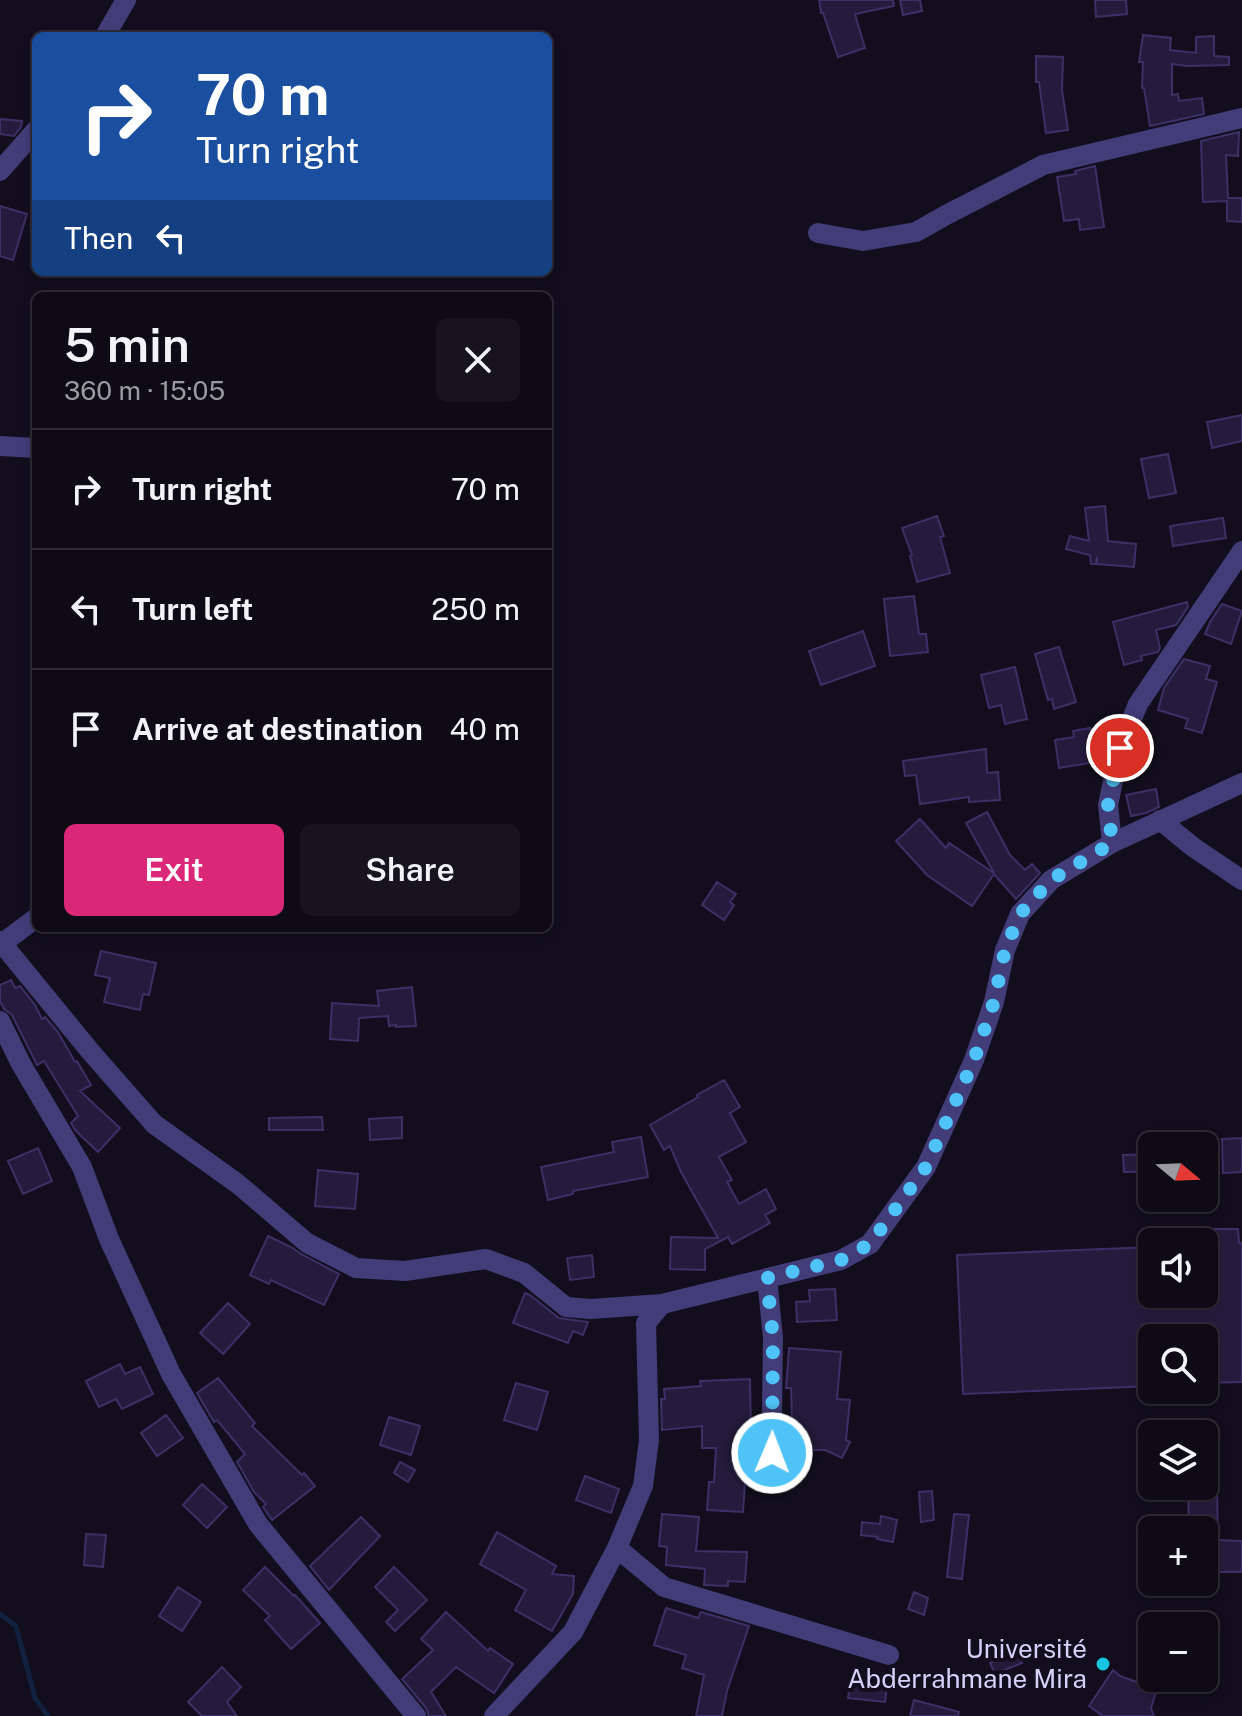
<!DOCTYPE html>
<meta charset="utf-8">
<style>
:root{--surface:#0e0a16;--page:#17131f;--text:#f1f3f6;--muted:#9b9aa1;--line:#2e2b35;--accent:#db2777}
body{margin:0;font-family:"Public Sans",sans-serif;background:var(--page);color:var(--text);height:100vh;display:flex;flex-direction:column;font-size:30px;white-space:nowrap}
*{box-sizing:border-box;margin:0}
p{font-size:26px;color:var(--muted)}
.icon{flex:none;width:44px;height:44px;fill:none;stroke:currentColor;stroke-width:2;stroke-linecap:round;stroke-linejoin:round}
.map{position:relative;flex:1;overflow:hidden}
.details{position:absolute;left:32px;top:292px;width:520px;height:640px;display:flex;flex-direction:column;background:var(--surface);border-radius:12px;box-shadow:0 4px 12px #0003,0 0 0 2px var(--line)}
.details>*{flex:none}
.hud{position:absolute;left:32px;top:32px;width:520px;height:244px;border-radius:12px;box-shadow:0 4px 12px #0003,0 0 0 2px var(--line);background:#1a4fa0;color:#fff;overflow:hidden}
.needle{width:52px;rotate:109deg}
.fabs{position:absolute;left:1138px;top:1132px;display:grid;gap:16px}
.fabs a{display:grid;place-items:center;width:80px;height:80px;border-radius:12px;background:var(--surface);box-shadow:0 4px 12px #0003,0 0 0 2px var(--line);font-size:40px}
.pin{position:absolute;display:grid;place-items:center;width:68px;height:68px;color:#fff;margin:-34px;border:4px solid #fff;border-radius:50%;box-shadow:0 2px 8px #0007}
.me{position:absolute;width:88px;margin:-44px;rotate:1deg;stroke-linejoin:round;filter:drop-shadow(0 0 6px #0008)}
.turn{display:flex;align-items:center;gap:28px;height:168px;padding:0 32px;font-size:36px}
.turn .icon{width:104px;height:104px;stroke-width:2.5}
.turn b{display:block;font-size:56px;line-height:68px}
.then{display:flex;align-items:center;height:76px;padding:0 32px;background:#0003;gap:16px;font-size:30px}
.round{display:grid;place-items:center;flex:none;width:84px;height:84px;border-radius:12px;background:var(--page)}
.head{display:flex;align-items:center;justify-content:space-between;height:136px;padding:0 32px}
h1{font-size:48px;font-weight:600;line-height:60px}
.action{display:flex;gap:16px;margin-top:auto;padding:16px 32px}
.action a{flex:1;height:92px;border-radius:12px;background:var(--accent);color:#fff;font-size:32px;font-weight:600;line-height:92px;text-align:center}
.action a+a{background:var(--page);color:var(--text)}
ul{padding:0;list-style:none}
li{display:flex;align-items:center;gap:24px;height:120px;padding:0 32px;border-top:2px solid var(--line)}
li div{flex:1}
li b{display:block;font-size:30px}
li em{font-style:normal}
.map>svg:first-child{display:block}
.lines{fill:none;stroke-linecap:round;stroke-linejoin:round}
.stream{stroke:#11213f;stroke-width:5}
.building{fill:#241c3d;stroke:#3d3067;stroke-width:2}
.minor{stroke:#423d79;stroke-width:20}
.route{stroke:#4fc3f7;stroke-width:14;stroke-dasharray:0 25.2}
.poi-dot{fill:#15c6e1;stroke:#120e1e;stroke-width:3}
.labels{text-anchor:middle;stroke-width:8;stroke-linejoin:round;paint-order:stroke}
.poi-label{font-size:26px;fill:#d6d0fb;stroke:#120e1e;text-anchor:end}
</style>
<div class="map">
<svg width="1242" height="1716" viewBox="0 0 1242 1716">
<rect width="100%" height="100%" fill="#120e1e"/>
<g class="lines">
<path class="stream" d="M0 1614 16 1626 35 1698 48 1716"/>
</g>
<path class="building" d="M819 0H893L894 6 855 14 865 48 838 57 823 13H821Z
M900 0H920L922 11 903 15Z
M1095 0H1126L1127 14 1096 17Z
M1143 35 1171 38 1170 50 1196 53V37L1214 36V56L1229 57V65L1187 66 1172 64V95L1178 94 1179 101 1202 98 1204 114 1150 126 1144 88H1142L1143 62H1139Z
M1036 56 1063 57 1062 90 1068 130 1046 133 1039 82H1036Z
M0 119 22 121 21 127 14 136 0 134Z
M1239 132 1238 156 1226 155 1228 198H1242V222L1227 221V201L1203 202 1201 141Z
M1095 166 1104 227 1080 230 1079 219 1064 221 1057 177 1076 174 1075 171Z
M0 206 27 214 13 260 0 256Z
M1242 415V441L1212 448 1207 422Z
M1168 454 1176 493 1149 498 1141 459Z
M1105 506 1108 541 1136 544 1134 567 1097 564V557L1096 564H1091L1090 555 1066 549 1070 536 1089 541 1085 508Z
M937 516 944 536 940 537 950 573 917 582 910 556 912 555 902 528Z
M1223 518 1226 538 1173 546 1170 526Z
M914 596 919 634H926L928 652 890 656 884 599Z
M1187 602 1188 607 1176 625 1156 630 1160 648 1158 652 1141 656 1142 660 1124 665 1113 622Z
M1222 604 1242 611 1231 644 1205 634 1210 622Z
M863 631 875 666 821 685 809 651Z
M1059 647 1076 702 1054 709 1052 699 1048 700 1035 654Z
M1184 659 1210 666 1206 679 1217 682 1202 733 1185 728 1188 719 1158 710 1164 688Z
M1015 667 1027 719 1005 724 1001 705 989 708 981 675Z
M1090 728 1095 762 1059 768 1055 740 1074 737 1073 731Z
M986 749 987 773 998 772 1000 800 969 802V797L920 804 916 775 905 776 903 761Z
M1156 789 1159 807 1146 813 1131 816 1126 795Z
M987 812 1010 855 1025 870 1032 864 1040 873 1016 899 994 874 972 906 927 875 896 841 920 819 946 848 949 843 994 873 966 823Z
M717 882 736 894 730 902 734 905 724 920 702 905Z
M101 951 156 963 149 995 143 994 140 1010 104 1002 110 978 95 975Z
M11 980 15 988 20 986 35 1005 42 1019 45 1017 58 1032 75 1062 77 1061 91 1085 80 1091 120 1128 98 1152 76 1131 71 1123 78 1116 44 1061 37 1065 12 1015 4 1009 0 1001V985Z
M412 987 416 1026 396 1027V1025L389 1026 388 1016 359 1018 358 1041 330 1039 332 1003 379 1006 377 991Z
M724 1080 740 1107 730 1113 746 1142 719 1157 732 1180 727 1182 739 1204 766 1189 776 1209 765 1215 770 1223 732 1244 728 1237 705 1249V1270L670 1269 671 1237 718 1238 681 1172 670 1146 664 1150 650 1125 698 1097 697 1095Z
M322 1117 323 1130H269V1118Z
M402 1117V1138L370 1140 369 1119Z
M641 1137 648 1177 573 1191V1194L548 1200 541 1167 614 1152 612 1142Z
M1242 1138V1172L1223 1173 1222 1139Z
M38 1148 52 1181 23 1194 8 1161Z
M1152 1154V1172H1124L1123 1155Z
M318 1170 358 1174 355 1209 315 1206Z
M1209 1229H1238L1239 1243H1242V1382L1204 1383V1338H1152V1386L963 1394 957 1255 1152 1247V1294H1204V1244H1209Z
M268 1236 291 1247 301 1254 339 1274 324 1305 271 1280 269 1284 250 1275Z
M592 1255 594 1277 570 1280 567 1258Z
M835 1289 837 1320 797 1322 796 1302 810 1301 809 1290Z
M525 1293 530 1295 559 1318 588 1322 583 1335 573 1331 568 1343 513 1323Z
M228 1303 250 1324 223 1354 200 1333Z
M789 1348 841 1352 837 1399 850 1400 846 1440 850 1442 842 1458 825 1450H794V1439H785V1423H792L791 1388H786Z
M120 1364 125 1374 140 1367 153 1394 122 1409 116 1399 99 1407 86 1381Z
M218 1378 255 1423 252 1426 302 1475 304 1473 315 1486 272 1520 263 1507 266 1504 254 1492 237 1462 245 1454 217 1420 214 1422 197 1393Z
M750 1379 751 1437H748L743 1512 707 1510 709 1482H714L716 1448H702V1426L662 1430 661 1399H665L664 1389 701 1386 700 1381Z
M516 1383 548 1392 537 1430 504 1420Z
M166 1415 183 1438 157 1456 141 1433Z
M389 1417 420 1426 411 1455 380 1445Z
M1204 1444H1216L1218 1540 1242 1541V1572H1219V1578L1204 1579V1530H1189L1188 1486H1204Z
M400 1462 415 1470 408 1482 394 1473Z
M585 1476 619 1489 611 1513 576 1500Z
M202 1484 227 1507 207 1528 183 1505Z
M932 1491 934 1520 921 1522 919 1492Z
M662 1514 699 1517 696 1551 747 1552 745 1582 728 1581V1586L704 1585 705 1569 666 1565 667 1547 659 1546Z
M954 1514 969 1515 962 1579 947 1577Z
M881 1516 897 1520 893 1542 877 1539 878 1537 861 1535 862 1522 880 1524Z
M361 1517 380 1536 329 1590 310 1566Z
M497 1532 556 1566 552 1574 574 1576 573 1594 552 1631 515 1610 526 1590 480 1564Z
M86 1534 106 1535 103 1567 84 1565Z
M265 1567 294 1596 295 1595 320 1623 291 1649 265 1620 270 1616 243 1590Z
M394 1567 427 1600 395 1631 386 1622 398 1610 375 1587Z
M178 1587 201 1602 182 1631 159 1616Z
M914 1592 928 1598 924 1615 908 1609Z
M666 1608 698 1618 701 1612 749 1626 727 1691 722 1716H696L704 1675 682 1668 686 1655 654 1645Z
M446 1612 488 1651 490 1648 513 1664 494 1693 456 1667 431 1692 446 1716H429L426 1708 402 1679 433 1650 421 1639Z
M1017 1651 1022 1663 995 1674 990 1663Z
M222 1667 241 1687 227 1702 237 1716H202L188 1702Z
M1113 1670 1120 1676 1157 1689 1151 1708 1154 1716H1103L1089 1706Z
M851 1675 888 1680 885 1702 848 1698Z
M914 1700 959 1712 958 1716H910Z"/>
<g class="lines">
<path class="minor" d="M105 36 126 0
M0 171 36 130
M818 233 863 241 916 232 946 215 1043 165 1242 118
M0 446 36 448
M1160 820 1193 847 1242 880
M1112 843 1108 805 1120 748 1138 704 1242 551
M0 941 90 1051 154 1124 238 1184 307 1243 356 1268 405 1271 486 1259 524 1273 566 1307 591 1309 662 1304
M0 945 36 918
M0 1021 21 1064 82 1167 109 1239 171 1374 258 1524 416 1716
M767 1278 773 1338 771 1482
M617 1548 664 1587 889 1655
M494 1716 573 1632 617 1548 643 1486 649 1440 646 1323 662 1304 841 1260 870 1244 926 1167 974 1060 994 1002 1005 950 1020 914 1051 880 1112 843 1242 783"/>
</g>
<g class="lines">
<path class="route" d="M772 1453 773 1338 767 1278 841 1260 870 1244 926 1167 962 1087 974 1060 994 1002 1005 950 1020 914 1051 880 1112 843 1108 805 1120 748"/>
</g>
<circle class="poi-dot" cx="1103" cy="1664" r="8"/>
<g class="labels">
<g class="poi-label">
<text x="1087" y="1658">Université<tspan x="1087" dy="30">Abderrahmane Mira</tspan></text>
</g>
</g>
</svg>
<div class="fabs">
<a><svg class="needle" viewBox="-14 -14 28 28"><path d="M0-13l5 13h-10z" fill="#e53935"/><path d="M0 13l5-13h-10z" fill="#9b9aa1"/></svg></a>
<a><svg class="icon" aria-label="sound" viewBox="0 0 24 24"><path d="M4 9h4l5-4v14l-5-4H4zM17 9q2 3 0 6"/></svg></a>
<a><svg class="icon" aria-label="search" viewBox="0 0 24 24"><circle cx="10" cy="10" r="6"/><path d="M15 15l6 6"/></svg></a>
<a><svg class="icon" aria-label="layers" viewBox="0 0 24 24"><path d="M12 4l9 5-9 5-9-5zM3 14l9 5 9-5"/></svg></a>
<a>+</a>
<a>−</a>
</div>
<div class="pin" style="left:1120px;top:748px;background:#d93025"><svg class="icon" aria-label="arrive" viewBox="0 0 24 24"><path d="M6 21V4h12l-3 4 3 4H6"/></svg></div>
<svg class="me" style="left:772px;top:1453px" viewBox="-20 -20 40 40"><circle r="17" fill="#4fc3f7" stroke="#fff" stroke-width="3"/><path d="M0-11L8 9 0 5-8 9z" fill="#fff"/></svg>
<div class="hud">
<div class="turn"><svg class="icon" aria-label="right" viewBox="0 0 24 24"><path d="M7 20v-9h11M14 6l5 5-5 5"/></svg><div><b>70 m</b>Turn right</div></div>
<div class="then">Then<svg class="icon" aria-label="left" viewBox="0 0 24 24"><path d="M17 20v-9H6M10 6l-5 5 5 5"/></svg></div>
</div>
<section class="details">
<div class="head"><div><h1>5 min</h1><p>360 m · 15:05</p></div><a class="round"><svg class="icon" aria-label="close" viewBox="0 0 24 24"><path d="M6 6l12 12M18 6L6 18"/></svg></a></div>
<ul>
<li><svg class="icon" aria-label="right" viewBox="0 0 24 24"><path d="M7 20v-9h11M14 6l5 5-5 5"/></svg><div><b>Turn right</b></div><em>70 m</em></li>
<li><svg class="icon" aria-label="left" viewBox="0 0 24 24"><path d="M17 20v-9H6M10 6l-5 5 5 5"/></svg><div><b>Turn left</b></div><em>250 m</em></li>
<li><svg class="icon" aria-label="arrive" viewBox="0 0 24 24"><path d="M6 21V4h12l-3 4 3 4H6"/></svg><div><b>Arrive at destination</b></div><em>40 m</em></li>
</ul>
<div class="action"><a>Exit</a><a>Share</a></div>
</section>
</div>
